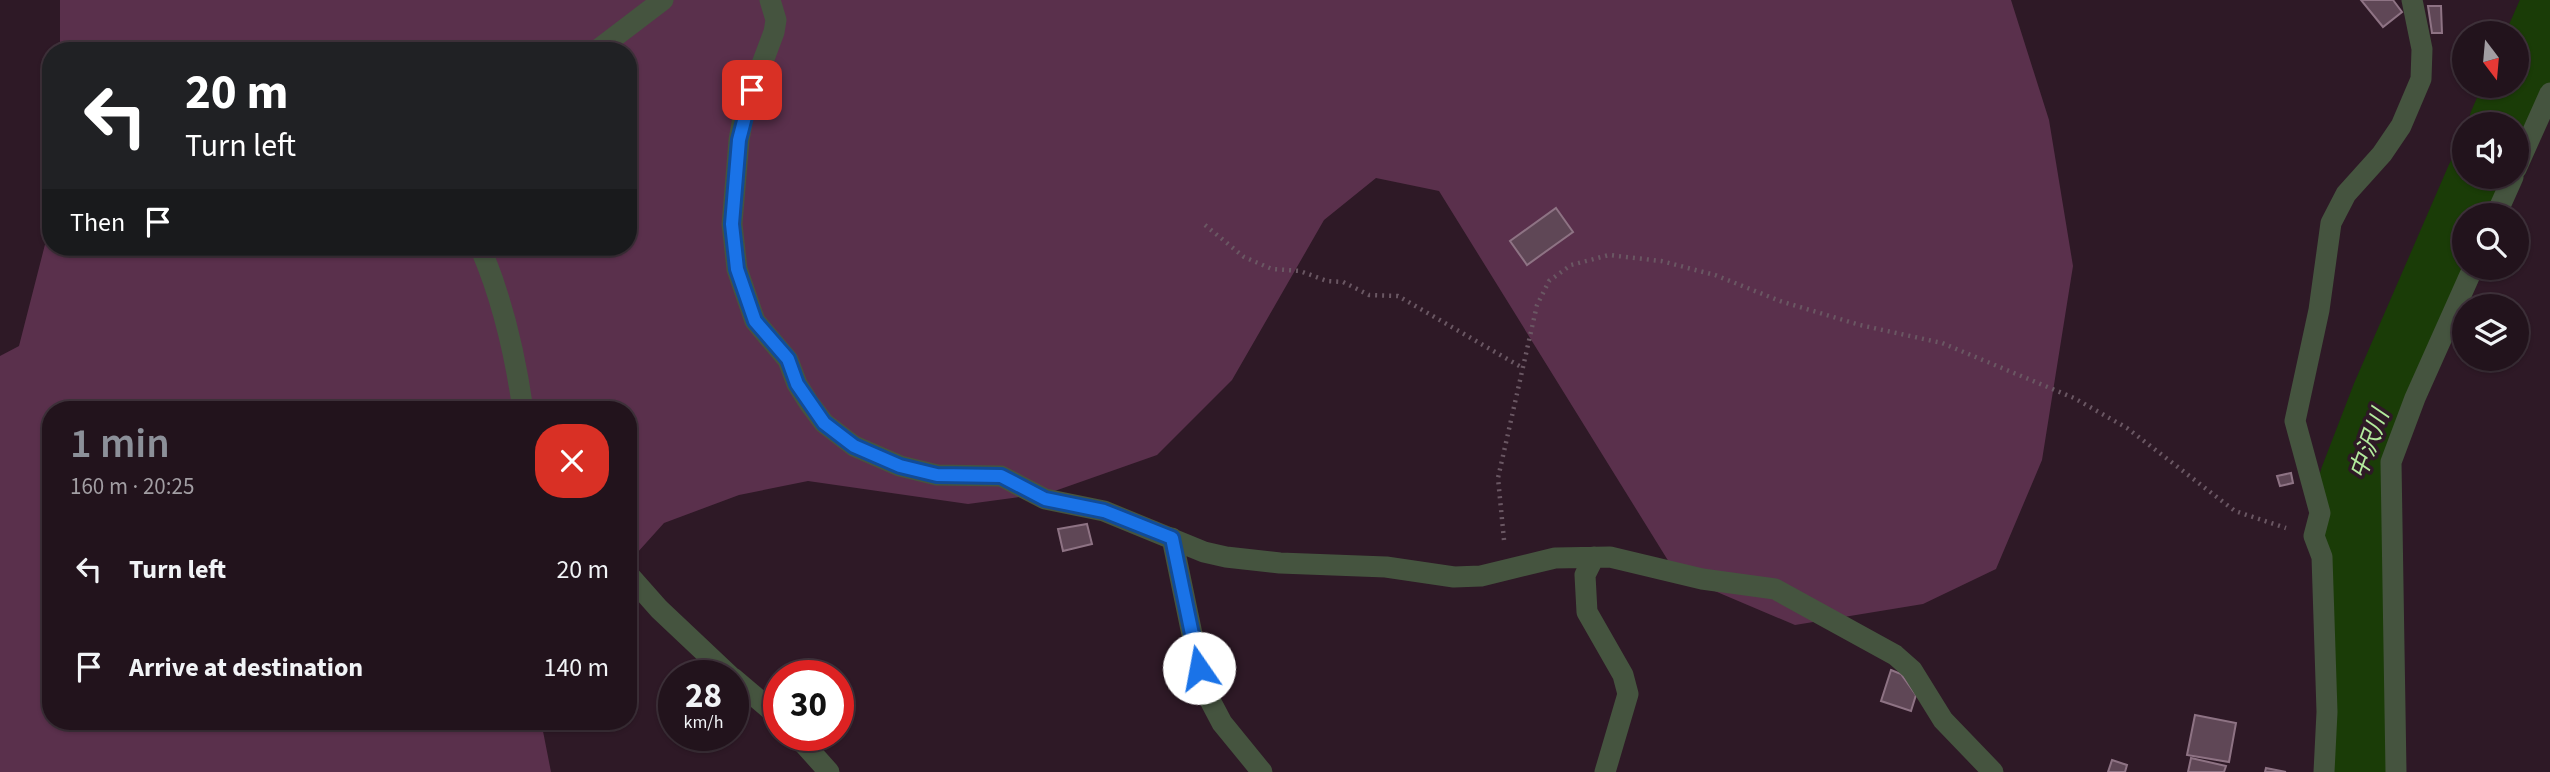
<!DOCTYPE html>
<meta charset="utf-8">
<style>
:root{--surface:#22131c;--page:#2e2029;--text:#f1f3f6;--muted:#a29ea3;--line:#3f323b;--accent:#8c9099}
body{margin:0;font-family:"Source Sans 3","Noto Sans JP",sans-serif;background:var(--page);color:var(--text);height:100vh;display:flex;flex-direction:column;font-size:26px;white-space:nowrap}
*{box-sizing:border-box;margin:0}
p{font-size:23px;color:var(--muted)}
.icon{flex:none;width:38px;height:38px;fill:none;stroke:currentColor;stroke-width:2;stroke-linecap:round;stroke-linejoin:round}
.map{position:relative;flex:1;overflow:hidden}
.side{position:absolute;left:42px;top:401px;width:595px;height:329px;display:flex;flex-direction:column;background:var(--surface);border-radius:28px;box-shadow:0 2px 5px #0004,0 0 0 2px var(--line)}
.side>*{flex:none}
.top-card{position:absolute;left:42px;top:42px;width:595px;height:214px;border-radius:28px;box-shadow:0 2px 5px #0004,0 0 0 2px var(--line);background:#202124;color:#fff;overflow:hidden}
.needle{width:46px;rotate:164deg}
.fabs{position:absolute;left:2452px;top:21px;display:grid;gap:14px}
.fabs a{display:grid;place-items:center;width:77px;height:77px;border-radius:50%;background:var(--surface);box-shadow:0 2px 5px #0004,0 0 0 2px var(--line);font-size:35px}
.speed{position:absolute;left:658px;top:660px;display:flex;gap:14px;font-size:35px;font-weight:700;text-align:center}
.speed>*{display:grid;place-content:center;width:91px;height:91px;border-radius:50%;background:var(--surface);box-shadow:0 2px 5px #0004,0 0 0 2px var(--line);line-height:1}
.speed small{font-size:18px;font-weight:400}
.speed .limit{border:10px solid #d22;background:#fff;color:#111}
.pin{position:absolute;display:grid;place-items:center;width:60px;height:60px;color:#fff;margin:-30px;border-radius:14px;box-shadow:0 4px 10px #0006}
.me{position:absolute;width:77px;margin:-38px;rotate:348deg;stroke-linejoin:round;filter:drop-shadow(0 0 5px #0008)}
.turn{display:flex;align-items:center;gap:24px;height:147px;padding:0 28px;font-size:32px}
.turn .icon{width:91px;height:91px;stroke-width:2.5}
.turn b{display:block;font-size:49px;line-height:60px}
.then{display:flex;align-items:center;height:66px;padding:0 28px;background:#0003;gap:14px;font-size:26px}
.round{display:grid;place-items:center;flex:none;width:74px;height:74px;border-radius:28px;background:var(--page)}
.head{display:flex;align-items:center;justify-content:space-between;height:119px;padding:0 28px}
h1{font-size:42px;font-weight:600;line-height:52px;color:var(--accent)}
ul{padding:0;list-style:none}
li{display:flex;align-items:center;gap:21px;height:98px;padding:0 28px}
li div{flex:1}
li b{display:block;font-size:26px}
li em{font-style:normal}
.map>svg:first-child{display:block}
.green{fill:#5a304c}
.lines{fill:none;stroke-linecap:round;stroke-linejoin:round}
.river{stroke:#1a3c07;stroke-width:65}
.building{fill:#5f4756;stroke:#8e7384;stroke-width:2}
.path{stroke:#6a5763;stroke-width:4.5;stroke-dasharray:2 5;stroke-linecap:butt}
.street{stroke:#45543f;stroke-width:21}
.route-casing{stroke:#114b97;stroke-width:18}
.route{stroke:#1a73e8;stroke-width:12}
.labels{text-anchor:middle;stroke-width:7;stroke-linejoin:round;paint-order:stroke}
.water-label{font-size:24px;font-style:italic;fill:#b3eb9d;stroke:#2e1926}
</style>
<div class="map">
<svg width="2550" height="772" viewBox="0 0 2550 772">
<rect width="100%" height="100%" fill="#2e1926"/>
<path class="green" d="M60 0H2011L2049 120 2073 266 2042 460 1996 569 1923 604 1795 625 1677 575 1439 191 1376 178 1324 220 1232 380 1157 455 1049 493 968 504 808 481 739 495 664 523 628 563V410H51V721H541L551 772H0V356L19 346 51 221V247H628V51H60Z"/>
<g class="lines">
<path class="river" d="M2501 124 2550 12
M2365 772 2352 479 2384 396 2479 177"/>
</g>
<path class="building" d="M2361 0H2393L2402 12 2383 27Z
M2428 6H2441L2442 33H2432Z
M1556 208 1573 232 1527 265 1510 241Z
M2291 473 2293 483 2280 486 2277 476Z
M1087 524 1092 544 1063 551 1058 529Z
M1891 670 1901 674 1916 695 1911 711 1881 701Z
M2195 715 2236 723 2229 762 2187 755Z
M2191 758 2226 766 2224 772H2188Z
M2112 760 2127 765 2125 772H2108Z
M2266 768 2286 772H2265Z"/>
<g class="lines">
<path class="path" d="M1205 225 1244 257 1272 269 1300 271 1327 281 1343 282 1369 295 1398 296 1523 368
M1504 540 1498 478 1537 305 1549 281 1571 265 1609 255 1661 261 1715 275 1780 301 1860 325 1942 343 2074 398 2127 428 2235 511 2286 528"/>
<path class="street" d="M770 0 776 20 774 32 744 112 739 140 732 224 737 269 755 321 788 360 797 384 809 403 824 423 854 446 900 466 937 475 1001 476 1045 499 1104 511 1204 552 1226 557 1280 563 1386 567 1454 577 1481 576 1555 558 1610 557 1702 579 1775 589 1895 655 1912 670 1943 720 1993 772
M596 51 663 0
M2516 169 2550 93
M2496 215 2513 177
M480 247C503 300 515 353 523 410
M1172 538 1203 687 1222 723 1262 772
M1594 557 1585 575 1587 612 1623 675 1628 694 1605 772
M628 574 659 609 730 676
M733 678 779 717
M796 735 829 772
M2324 772 2327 712 2322 557 2314 536 2320 513 2295 421 2319 310 2331 223 2346 194 2382 154 2401 126 2421 79 2422 49 2412 0
M2396 772 2391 462 2415 398 2473 268"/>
</g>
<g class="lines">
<g class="route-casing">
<path id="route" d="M752 90 739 140 732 224 737 269 755 321 788 359 797 384 824 423 854 446 900 466 937 475 1001 476 1045 499 1104 511 1172 538 1199 668"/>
</g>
<use href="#route" class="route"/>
</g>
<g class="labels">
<g class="water-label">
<text transform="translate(2369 444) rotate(-70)" y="8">中沢川</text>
</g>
</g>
</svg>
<div class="fabs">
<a><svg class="needle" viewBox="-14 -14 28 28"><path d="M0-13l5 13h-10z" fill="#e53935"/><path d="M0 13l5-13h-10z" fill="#a29ea3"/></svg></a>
<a><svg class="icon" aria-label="sound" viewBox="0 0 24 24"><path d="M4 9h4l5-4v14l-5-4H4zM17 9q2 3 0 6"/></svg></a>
<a><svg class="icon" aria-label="search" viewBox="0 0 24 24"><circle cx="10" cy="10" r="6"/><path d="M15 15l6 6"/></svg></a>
<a><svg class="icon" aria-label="layers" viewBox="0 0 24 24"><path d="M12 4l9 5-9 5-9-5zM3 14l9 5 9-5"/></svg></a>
</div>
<div class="speed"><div>28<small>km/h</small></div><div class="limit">30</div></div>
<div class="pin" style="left:752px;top:90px;background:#d93025"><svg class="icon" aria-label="arrive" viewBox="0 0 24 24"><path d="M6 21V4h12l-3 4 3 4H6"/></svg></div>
<svg class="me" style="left:1199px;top:668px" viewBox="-20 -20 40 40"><circle r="19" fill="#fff"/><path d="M0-13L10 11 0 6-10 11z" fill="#1a73e8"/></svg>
<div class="top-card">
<div class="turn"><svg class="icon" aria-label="left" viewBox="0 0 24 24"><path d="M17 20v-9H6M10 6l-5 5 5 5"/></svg><div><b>20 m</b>Turn left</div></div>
<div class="then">Then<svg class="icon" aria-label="arrive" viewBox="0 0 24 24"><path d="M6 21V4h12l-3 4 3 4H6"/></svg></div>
</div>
<section class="side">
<div class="head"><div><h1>1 min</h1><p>160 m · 20:25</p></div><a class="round" style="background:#d93025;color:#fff"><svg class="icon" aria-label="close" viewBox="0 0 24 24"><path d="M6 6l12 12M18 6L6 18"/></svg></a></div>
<ul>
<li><svg class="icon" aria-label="left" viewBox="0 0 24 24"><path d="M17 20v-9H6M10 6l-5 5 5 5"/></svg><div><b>Turn left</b></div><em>20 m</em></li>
<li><svg class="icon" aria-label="arrive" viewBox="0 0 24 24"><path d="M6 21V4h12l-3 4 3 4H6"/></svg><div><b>Arrive at destination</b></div><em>140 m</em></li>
</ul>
</section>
</div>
